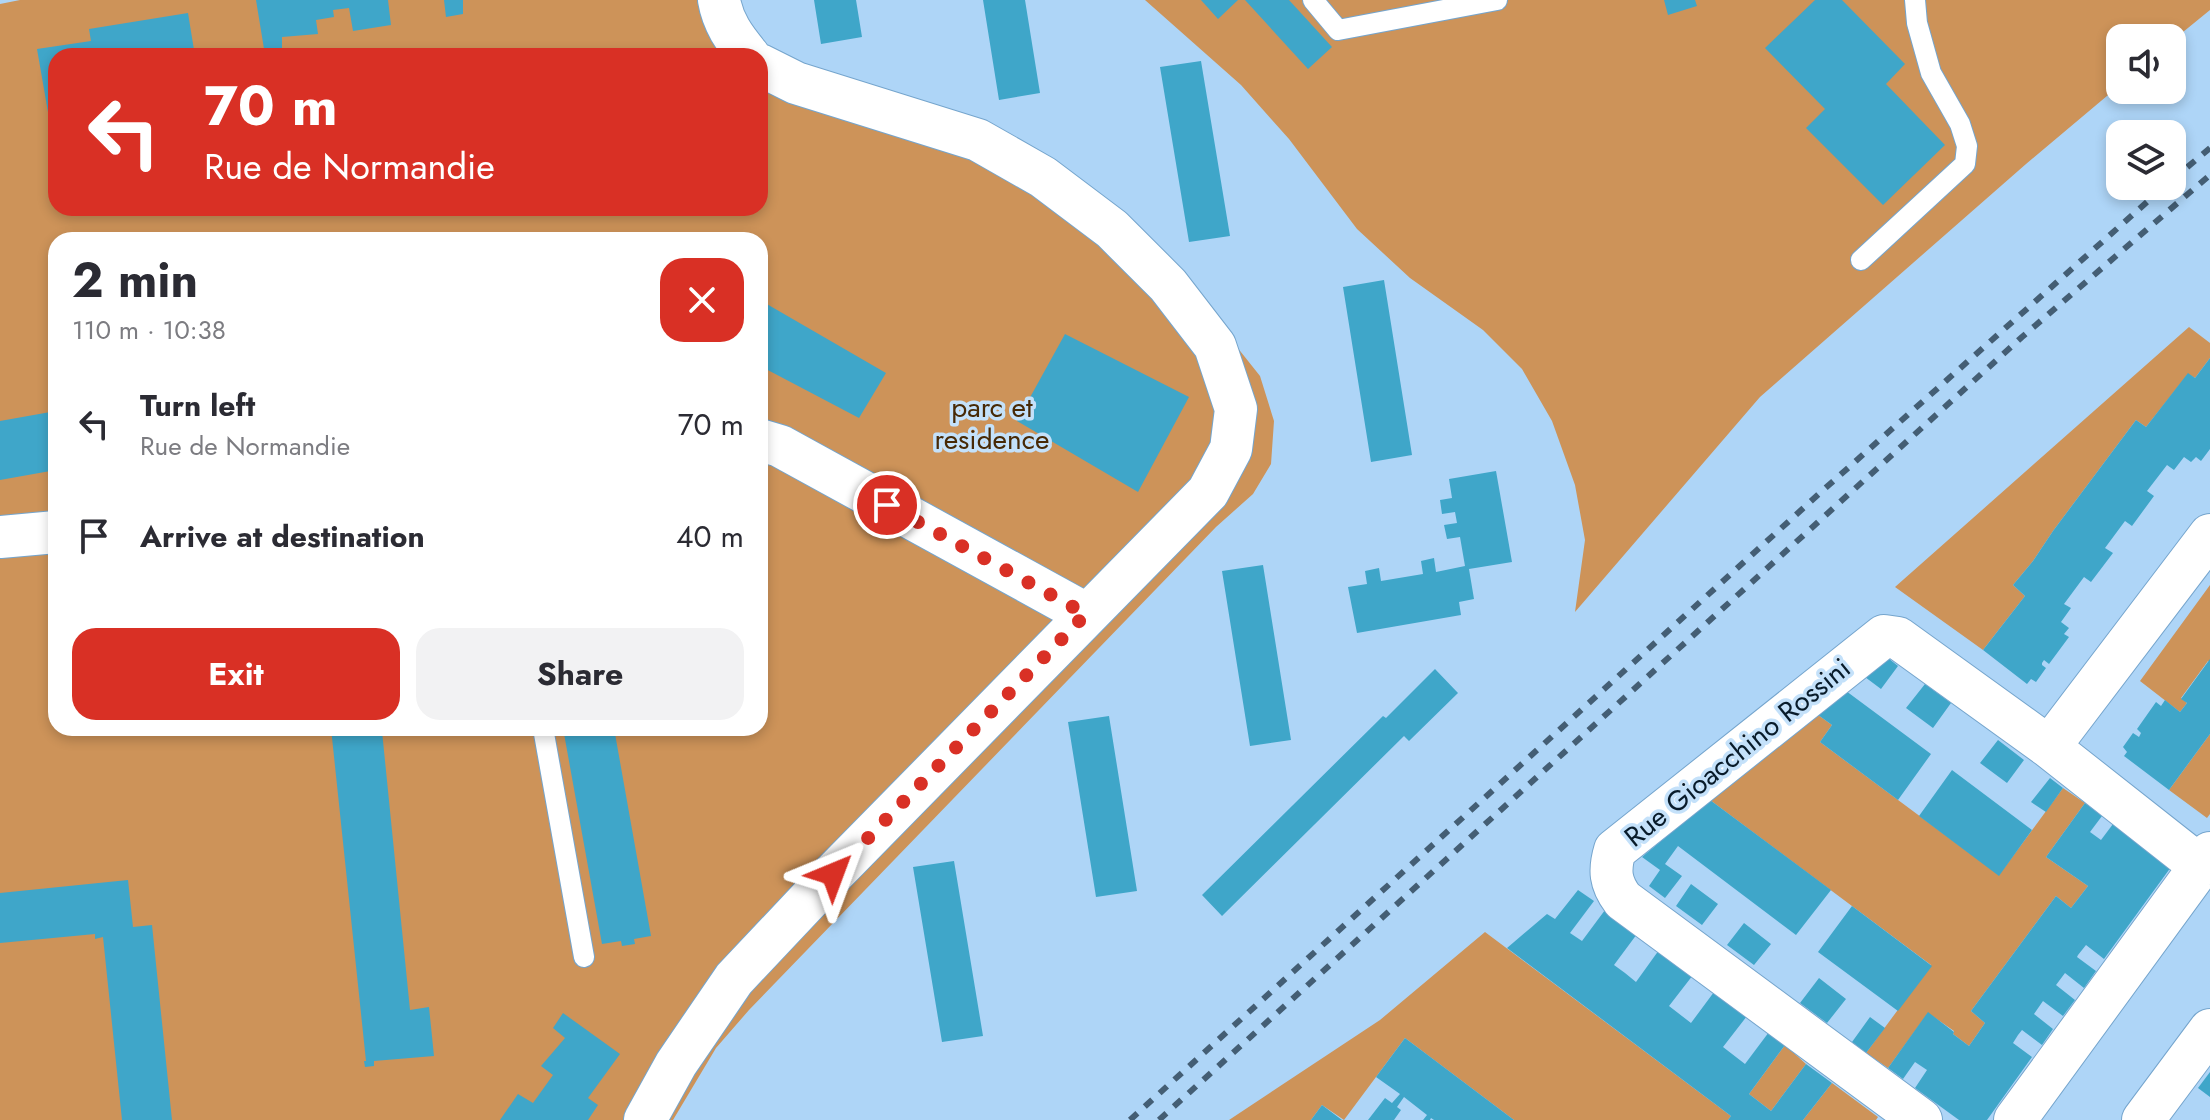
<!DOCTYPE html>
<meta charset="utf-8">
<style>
:root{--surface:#fff;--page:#f2f2f3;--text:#2b2b33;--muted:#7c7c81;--accent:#d93025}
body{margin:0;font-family:Jost,sans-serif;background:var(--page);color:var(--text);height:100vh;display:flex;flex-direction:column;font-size:30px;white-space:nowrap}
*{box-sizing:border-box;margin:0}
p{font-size:26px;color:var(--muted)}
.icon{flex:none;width:44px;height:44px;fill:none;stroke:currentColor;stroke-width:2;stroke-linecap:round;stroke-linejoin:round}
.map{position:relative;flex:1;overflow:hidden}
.side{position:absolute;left:48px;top:232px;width:720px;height:504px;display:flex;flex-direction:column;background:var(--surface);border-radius:24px;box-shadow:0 4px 12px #0003}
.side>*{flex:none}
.guide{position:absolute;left:48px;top:48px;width:720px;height:168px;border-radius:24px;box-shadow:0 4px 12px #0003;background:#d93025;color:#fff;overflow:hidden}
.buttons{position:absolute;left:2106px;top:24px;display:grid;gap:16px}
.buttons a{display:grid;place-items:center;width:80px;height:80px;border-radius:16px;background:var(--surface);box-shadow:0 4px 12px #0003;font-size:40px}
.pin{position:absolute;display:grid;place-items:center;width:68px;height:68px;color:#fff;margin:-34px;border:4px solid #fff;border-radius:50%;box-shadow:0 2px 8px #0007}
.me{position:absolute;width:88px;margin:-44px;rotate:44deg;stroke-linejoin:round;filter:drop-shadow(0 0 6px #0008)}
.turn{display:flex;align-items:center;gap:28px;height:168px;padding:0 24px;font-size:36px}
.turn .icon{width:104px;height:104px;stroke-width:2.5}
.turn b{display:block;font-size:56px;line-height:68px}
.round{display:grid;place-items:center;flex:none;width:84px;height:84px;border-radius:24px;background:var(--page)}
.overview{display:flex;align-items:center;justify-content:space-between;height:136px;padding:0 24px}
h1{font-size:48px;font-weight:700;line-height:60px}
.primary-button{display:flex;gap:16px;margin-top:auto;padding:16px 24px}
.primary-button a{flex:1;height:92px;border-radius:24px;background:var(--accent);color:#fff;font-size:32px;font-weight:700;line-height:92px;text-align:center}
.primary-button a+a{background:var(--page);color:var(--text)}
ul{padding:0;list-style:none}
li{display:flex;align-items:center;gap:24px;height:112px;padding:0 24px}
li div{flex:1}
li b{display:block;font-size:30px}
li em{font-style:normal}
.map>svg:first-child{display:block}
.green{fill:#cd9359;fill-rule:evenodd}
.building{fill:#3fa6c9}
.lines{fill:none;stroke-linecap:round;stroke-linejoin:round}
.service-casing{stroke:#75a5cd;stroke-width:22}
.minor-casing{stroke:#75a5cd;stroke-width:44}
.service{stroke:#fff;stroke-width:20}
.minor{stroke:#fff;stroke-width:42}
.rail{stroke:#445e74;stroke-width:6;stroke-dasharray:10 10;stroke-linecap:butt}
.route{stroke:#d93025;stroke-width:14;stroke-dasharray:0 25.2}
.labels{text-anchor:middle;stroke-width:7;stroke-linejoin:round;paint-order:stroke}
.park-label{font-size:28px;fill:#472905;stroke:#c4e1fa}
.street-label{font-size:28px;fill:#081b2a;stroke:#c4e1fa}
</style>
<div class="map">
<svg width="2210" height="1120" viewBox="0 0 2210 1120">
<rect width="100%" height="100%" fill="#aed5f7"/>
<path class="green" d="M20 0H741L746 29 763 49 867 91 1186 283 1260 376 1274 421 1271 464 1253 494 1216 527 749 1010 716 1048 673 1120H0V4ZM56 56H760V208H56ZM56 240H760V728H56Z
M1145 0H2210V10L2172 41V38H2120V85L2026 164 1760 397 1575 612 1585 540 1575 485 1552 421 1522 369 1483 330 1410 278 1357 229 1289 139 1241 85Z
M2189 327 2210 343V358L2195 378 2188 374 2146 427 2136 420 2053 531 2033 561 2013 585 2025 596 1983 650 1895 587Z
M2210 585V662L2208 661 2181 698 2187 703 2180 712 2140 681Z
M1814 712 1832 725 1820 742 1999 875 2063 788 2085 803 2046 857 2088 886 2071 908 2056 896 1971 1011 1985 1023 1969 1046 1953 1034 1954 1031 1928 1013 1888 1068 1866 1053 1931 965 1710 800Z
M2210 734V814L2207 818 2169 790Z
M1485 932 1731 1116 1728 1120H1514L1405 1038 1344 1120 1322 1105 1311 1120H1229L1380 1020Z
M1785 1045 1806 1064 1771 1111 1749 1094Z
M1832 1083 1878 1117 1876 1120H1803Z"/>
<path class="building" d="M256 0H388L391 25 353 31 349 8 333 10 334 17 316 20 318 34 282 37V53L265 55Z
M444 0H463V14L446 17Z
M814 0H856L862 37 821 44Z
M983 0H1025L1040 93 999 100Z
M1201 0H1238L1218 19Z
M1245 0H1289L1332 47 1308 69Z
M1664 0H1695L1697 6 1668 15Z
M1815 0H1842L1905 64 1886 84 1945 145 1883 205 1806 128 1825 109 1765 48Z
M188 13 195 56H56V117L49 118 37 49 91 41 89 29Z
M1201 61 1230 236 1189 242 1160 67Z
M1384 280 1412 455 1371 462 1343 287Z
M760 300 886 373 859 418 760 366Z
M1065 334 1189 397 1138 492 1017 421Z
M2210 358V449L2201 461 2196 457 2191 462 2184 457 2174 470 2167 465 2147 491 2154 496 2132 526 2125 521 2105 548 2113 553 2091 582 2084 577 2064 604 2071 608 2061 622 2069 628 2064 634 2069 637 2049 664 2044 660 2042 663V665L2046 668 2036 682 2031 679 2027 684 1983 650 2025 596 2013 585 2033 561 2053 531 2136 420 2146 427 2188 373 2195 378Z
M56 411V470L0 480V421Z
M1496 471 1512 562 1469 569 1474 599 1459 602 1461 615 1357 633 1348 587 1367 584 1365 571 1379 568 1381 581 1423 574 1421 561 1434 558 1436 572 1465 566 1460 537 1447 539 1444 525 1457 523 1455 512 1442 514 1440 500 1452 498 1449 479Z
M1263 565 1291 740 1250 746 1222 571Z
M1883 654 1898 666 1881 689 1865 677Z
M2210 659V734L2169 790 2124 756 2127 752 2123 747 2133 733 2139 737 2141 733 2137 729 2156 702 2161 706 2165 700 2180 712 2187 703 2181 699Z
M1435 669 1458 693 1409 741 1404 736 1222 916 1202 895 1383 716 1386 718Z
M1925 684 1951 703 1933 728 1906 708Z
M1842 688 1931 754 1898 800 1820 742 1832 725 1814 712Z
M1109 716 1137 891 1096 897 1068 722Z
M331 728H393V730L382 731 410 1010 429 1007 434 1056 374 1061V1066L365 1067 364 1061H366Z
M563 728H614L651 936 634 939 635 944 622 946 621 941 602 944Z
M1998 740 2024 760 2007 783 1980 763Z
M1952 770 2032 830 1999 876 1919 816Z
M2050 778 2063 788 2046 812 2031 802Z
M1710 800 1831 890 1796 935 1678 846 1665 864 1682 876 1665 898 1649 886 1660 870 1642 857Z
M2085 803 2102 816 2090 832 2101 840 2113 824 2171 867 2104 959 2086 945 2078 955 2077 957 2096 971 2084 988 2065 973 2056 985 2075 1000 2063 1016 2043 1001 2034 1014 2053 1029 2042 1045 2022 1030 2018 1035 2013 1043 2032 1057 1987 1120H1959L1915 1088 1927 1070 1915 1062 1903 1079 1888 1068 1928 1012 1954 1032 1953 1034 1969 1046 1985 1023 1971 1011 2056 896 2071 908 2088 886 2046 857Z
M954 861 983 1036 942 1042 913 867Z
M128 880 133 927 152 925 172 1120H122L103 937 95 939V934L0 943V893Z
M1691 884 1718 904 1702 925 1676 906Z
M1578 890 1594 901 1570 933 1582 941 1605 910 1637 934 1614 965 1625 973 1636 982 1659 950 1693 975 1669 1006 1691 1023 1714 992 1747 1016 1723 1047 1745 1064 1769 1032 1785 1045 1749 1094 1771 1111 1806 1064 1832 1083 1803 1120H1728L1731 1116 1507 948 1547 914 1555 919Z
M1852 906 1932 966 1898 1011 1818 952Z
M1744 923 1771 944 1754 965 1727 945Z
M1819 978 1846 999 1827 1023 1800 1003Z
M563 1013 620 1054 588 1098 598 1105 588 1120H500L518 1094 533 1103 553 1075 541 1066 565 1038 553 1028Z
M1870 1017 1885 1028 1866 1053 1852 1042Z
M1405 1038 1433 1059 1514 1120H1434L1431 1118 1430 1120H1423L1427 1115 1404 1097 1397 1107 1401 1110 1394 1120H1368L1385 1098 1392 1103 1400 1094 1376 1077Z
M2210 1072V1097L2198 1088Z
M1322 1105 1342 1120H1311Z"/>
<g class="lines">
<g class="service-casing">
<path id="service" d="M1313 0 1338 30 1497 0
M1861 260 1965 164 1967 146 1960 124 1931 73 1917 23 1915 0
M543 728 584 957"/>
</g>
<g class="minor-casing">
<path id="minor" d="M719 0C723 23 734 38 749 56
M760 440 780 446 1086 614
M0 537 56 532
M2049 747 2210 535
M645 1120 676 1064 734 979 833 874 1208 492 1231 449 1236 409 1215 346 1168 285 1112 229 1043 177 978 140 796 83 760 65
M1921 1120 1623 900C1610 883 1609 870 1615 850L1884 636 1898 638 2049 747 2200 866
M2015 1120 2210 853
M2143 1120 2210 1030"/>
</g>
<use href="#service" class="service"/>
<use href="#minor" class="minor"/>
<path class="rail" d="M2172 180 2210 148
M1130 1120 1821 492 2165 186
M1159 1120 2022 337 2210 175"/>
</g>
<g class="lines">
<path class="route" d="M833 874 1086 614 887 505"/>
</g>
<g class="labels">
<g class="park-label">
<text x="992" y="417">parc et<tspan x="992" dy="32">residence</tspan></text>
</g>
<g class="street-label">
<text transform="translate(1737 752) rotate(-39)" y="10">Rue Gioacchino Rossini</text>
</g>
</g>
</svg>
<div class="buttons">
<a><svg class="icon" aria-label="sound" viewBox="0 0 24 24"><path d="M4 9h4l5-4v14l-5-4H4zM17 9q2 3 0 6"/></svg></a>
<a><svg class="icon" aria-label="layers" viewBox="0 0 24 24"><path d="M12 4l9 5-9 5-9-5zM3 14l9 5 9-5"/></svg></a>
</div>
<div class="pin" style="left:887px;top:505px;background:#d93025"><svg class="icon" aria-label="arrive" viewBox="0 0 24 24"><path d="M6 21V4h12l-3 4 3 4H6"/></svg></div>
<svg class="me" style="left:833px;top:874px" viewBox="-20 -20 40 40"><path d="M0-17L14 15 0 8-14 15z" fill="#d93025" stroke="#fff" stroke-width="4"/></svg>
<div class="guide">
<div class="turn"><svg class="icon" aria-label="left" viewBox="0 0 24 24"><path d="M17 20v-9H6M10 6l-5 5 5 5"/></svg><div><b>70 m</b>Rue de Normandie</div></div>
</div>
<section class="side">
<div class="overview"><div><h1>2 min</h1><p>110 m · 10:38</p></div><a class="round" style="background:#d93025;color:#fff"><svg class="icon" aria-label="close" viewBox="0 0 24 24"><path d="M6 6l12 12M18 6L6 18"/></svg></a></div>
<ul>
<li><svg class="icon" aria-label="left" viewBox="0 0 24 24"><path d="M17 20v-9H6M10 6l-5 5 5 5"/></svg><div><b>Turn left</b><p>Rue de Normandie</p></div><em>70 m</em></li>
<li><svg class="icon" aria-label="arrive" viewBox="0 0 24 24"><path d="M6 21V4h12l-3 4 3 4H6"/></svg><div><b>Arrive at destination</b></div><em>40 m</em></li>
</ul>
<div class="primary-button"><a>Exit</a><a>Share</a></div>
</section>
</div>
